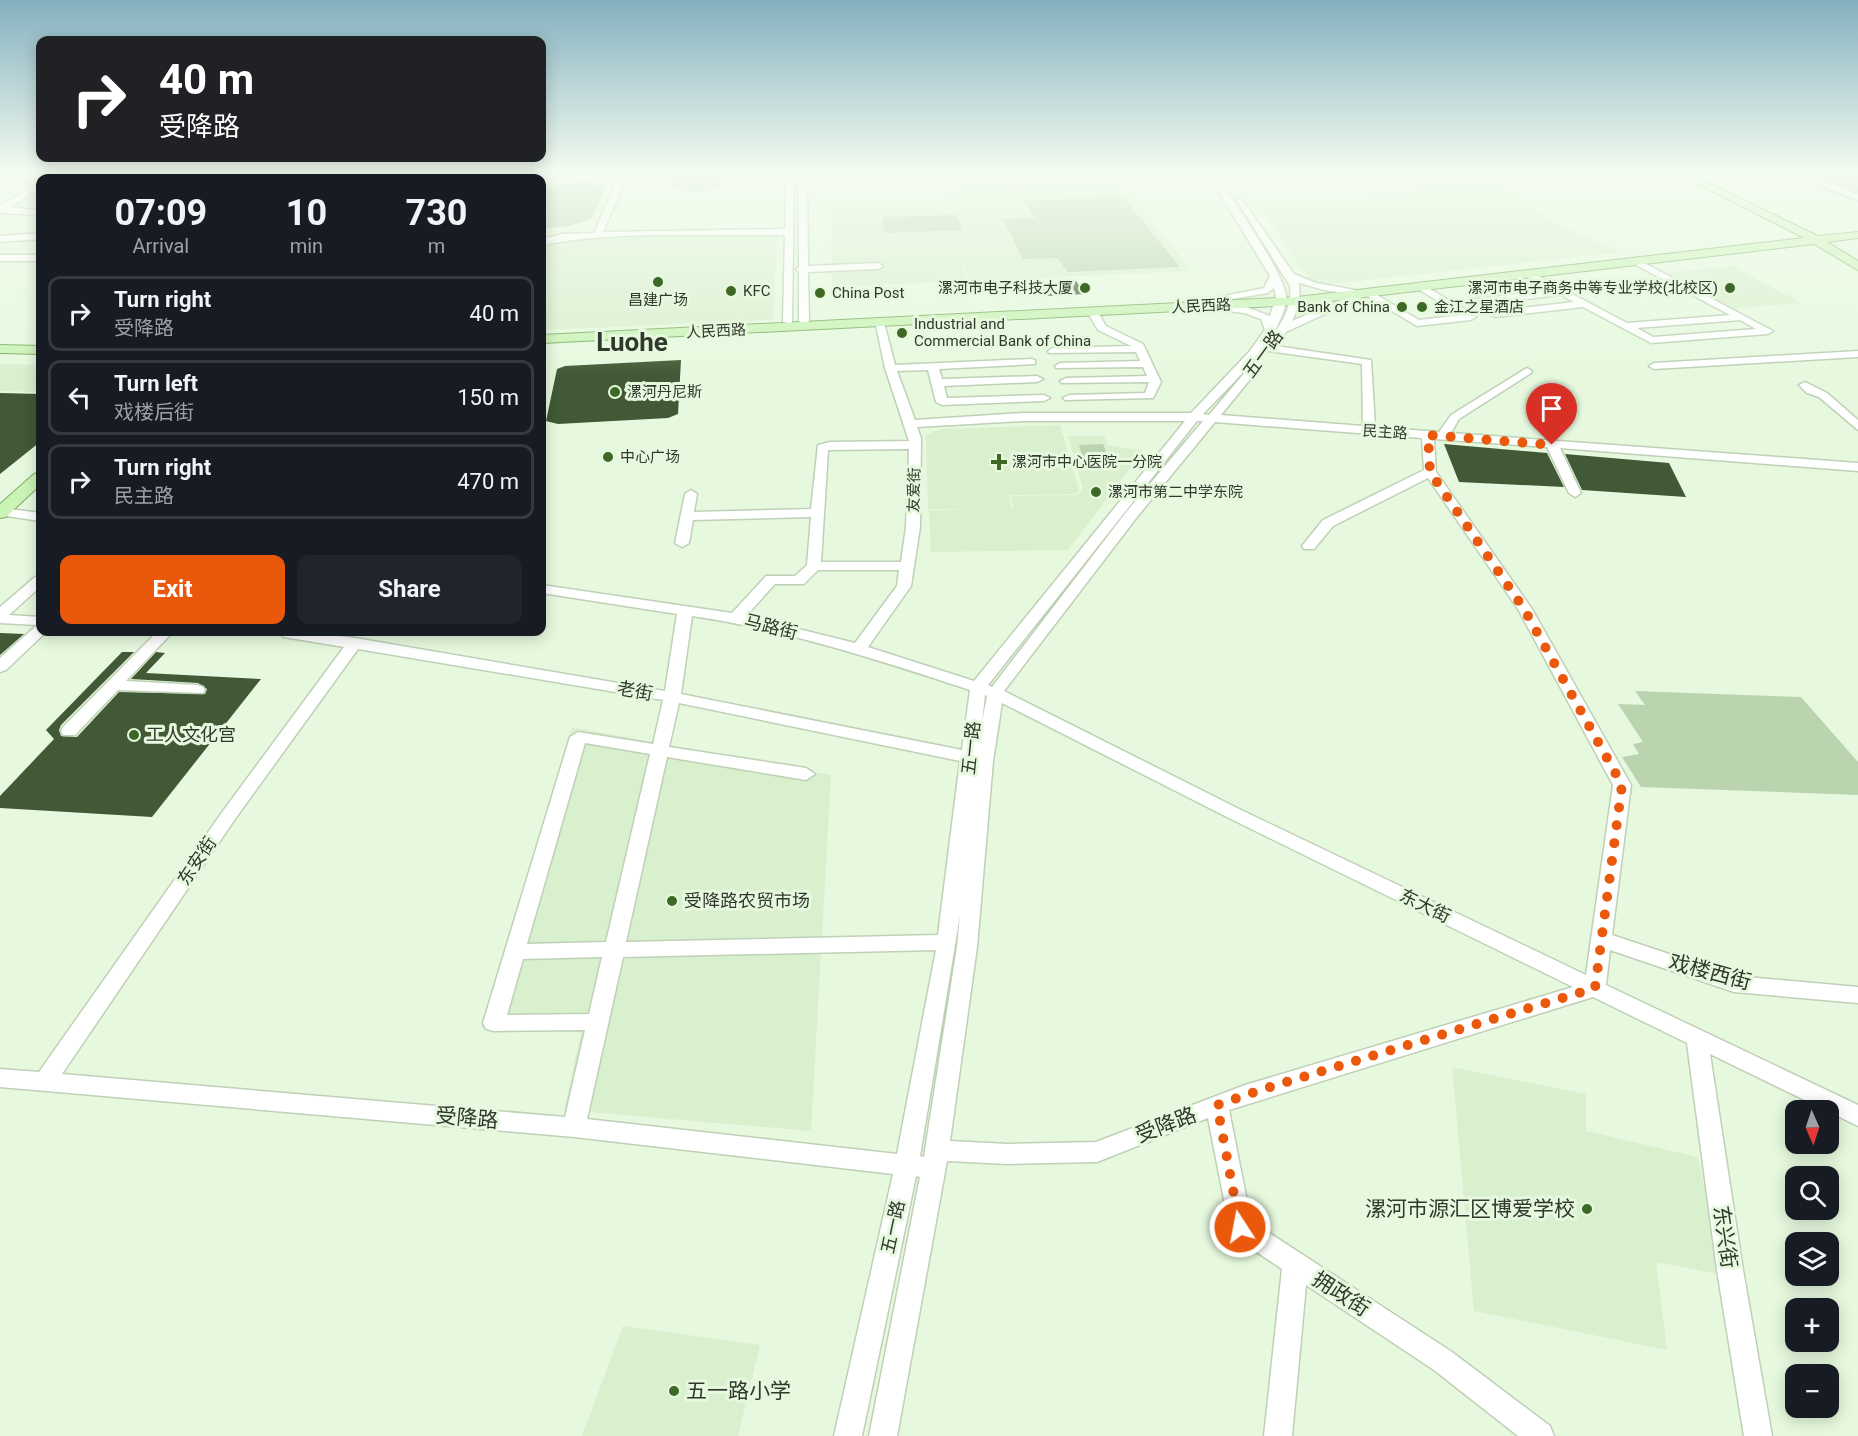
<!DOCTYPE html>
<meta charset="utf-8">
<style>
:root{--surface:#171b24;--page:#20242c;--text:#f1f3f6;--muted:#9ea1a6;--line:#363941;--accent:#ea580c}
body{margin:0;font-family:Roboto,"Noto Sans SC",sans-serif;background:var(--page);color:var(--text);height:100vh;display:flex;flex-direction:column;font-size:22px;white-space:nowrap}
*{box-sizing:border-box;margin:0}
p{font-size:20px;color:var(--muted)}
.icon{flex:none;width:33px;height:33px;fill:none;stroke:currentColor;stroke-width:2;stroke-linecap:round;stroke-linejoin:round}
.map{position:relative;flex:1;overflow:hidden}
.drawer{position:absolute;left:36px;top:174px;width:510px;height:462px;display:flex;flex-direction:column;background:var(--surface);border-radius:12px;box-shadow:0 3px 15px #0003}
.drawer>*{flex:none}
.banner{position:absolute;left:36px;top:36px;width:510px;height:126px;border-radius:12px;box-shadow:0 3px 15px #0003;background:#202124;color:#fff;overflow:hidden}
.needle{width:39px;rotate:177deg}
.controls{position:absolute;left:1785px;top:1100px;display:grid;gap:12px}
.controls a{display:grid;place-items:center;width:54px;height:54px;border-radius:12px;background:var(--surface);box-shadow:0 3px 15px #0003;font-size:30px}
.pin{position:absolute;display:grid;place-items:center;width:51px;height:51px;color:#fff;margin:-62px -26px;border-radius:50% 50% 50% 0;rotate:-45deg;box-shadow:0 0 6px #0007}
.pin .icon{rotate:45deg}
.me{position:absolute;width:66px;margin:-33px;rotate:349deg;stroke-linejoin:round;filter:drop-shadow(0 0 4px #0008)}
.turn{display:flex;align-items:center;gap:21px;height:126px;padding:0 24px;font-size:27px}
.turn .icon{width:78px;height:78px;stroke-width:2.5}
.turn b{display:block;font-size:42px;line-height:51px}
.eta{display:flex;justify-content:space-evenly;align-items:center;height:102px;text-align:center}
.eta b{font-size:36px;font-weight:700;line-height:42px}
.action{display:flex;gap:12px;margin-top:auto;padding:12px 24px}
.action a{flex:1;height:69px;border-radius:12px;background:var(--accent);color:#fff;font-size:24px;font-weight:700;line-height:69px;text-align:center}
.action a+a{background:var(--page);color:var(--text)}
ul{padding:0;list-style:none}
li{display:flex;align-items:center;gap:18px;height:75px;margin:0 12px 9px;padding:0 12px;border:3px solid var(--line);border-radius:12px}
li div{flex:1}
li b{display:block;font-size:22px}
li em{font-style:normal}
.map>svg:first-child{display:block}
.built{fill:#d9f0cf}
.green{fill:#bad4af}
.building{fill:#415936}
.lines{fill:none;stroke-linecap:round;stroke-linejoin:round}
.minor-casing{stroke:#bed0b6;stroke-width:3}
.major-casing{stroke:#7dac66;stroke-width:2}
.minor{fill:#fff;fill-rule:evenodd}
.major{fill:#caf3b6;fill-rule:evenodd}
.route{stroke:#ea580c;stroke-width:10;stroke-dasharray:0 18}
.poi-dot{fill:#3d6825;stroke:#e6f9de;stroke-width:2}
.labels{text-anchor:middle;stroke-width:6;stroke-linejoin:round;paint-order:stroke}
.far-poi-label{font-size:15px;fill:#31382d;stroke:#e6f9de;text-anchor:start}
.far-street-label{font-size:15px;fill:#31382d;stroke:#e6f9de}
.street-label{font-size:18px;fill:#31382d;stroke:#e6f9de}
.poi-label{font-size:18px;fill:#31382d;stroke:#e6f9de;text-anchor:start}
.near-street-label{font-size:21px;fill:#31382d;stroke:#e6f9de}
.near-poi-label{font-size:21px;fill:#31382d;stroke:#e6f9de;text-anchor:end}
.far-town-label{font-size:26px;font-weight:bold;fill:#31382d;stroke:#e6f9de}
</style>
<div class="map">
<svg width="1858" height="1436" viewBox="0 0 1858 1436">
<rect width="100%" height="100%" fill="#e6f9de"/>
<path class="built" d="M947 174H1116L1192 271 970 281 957 248 968 281 832 287 831 201 958 198Z
M1394 174H1506L1491 175 1557 224 1620 252 1331 284 1311 282 1255 199 1416 198Z
M1589 174H1654L1674 184 1607 185Z
M777 233 773 320 542 330V244L577 237Z
M1733 266 1801 303 1726 309 1656 274Z
M0 364 40 365V392L0 391Z
M1060 425 1079 490 1076 494 1009 495 1011 509 1013 508 1011 496 1078 495 1083 489 1068 436H1104L1108 445 1143 451 1068 550 931 552 929 510 992 509H928L926 435 940 429Z
M572 727 831 775 811 1131 564 1110 582 1027H481Z
M1452 1067 1586 1094V1131L1698 1157 1722 1275 1656 1262 1667 1350 1474 1311Z
M623 1326 760 1345 738 1436H582Z"/>
<path class="green" d="M68 174H345L295 175 290 178H62Z
M680 174H719L724 178V183C713 193 681 196 671 183Z
M1780 174H1849L1858 177V202Z
M578 180 593 181 605 188 591 219 565 227 542 228V188Z
M1123 197 1180 267 1068 272 1057 258 1023 259 1003 219 1035 218 1024 201Z
M956 215 962 230 885 233 882 217Z
M1103 444 1111 465 1085 466 1079 445Z
M1635 691 1801 697 1858 762V795L1641 787 1622 757 1639 754 1633 744 1643 742 1618 704 1645 705Z"/>
<path class="building" d="M1076 281 1085 294 1047 296 1039 283Z
M681 360 678 414 668 418 558 424 546 421 557 369 565 366Z
M0 393 40 394V442L0 474Z
M1444 444 1547 453 1564 487 1459 482Z
M1565 454 1669 463 1686 497 1582 490Z
M0 633 24 634 0 655Z
M122 652H134L61 725 59 730 61 736 77 737 119 692 205 694 207 689 198 683 131 679 156 652 165 653 146 673 261 679 152 817 0 808V796L54 739 46 730Z"/>
<g class="lines">
<g class="minor-casing">
<path id="minor" d="M53 174H62L56 178H47Z
M620 174H628L603 232 785 229 786 174H794L792 324 783 322 785 235C707 236 617 230 542 245V239L562 234 594 233Z
M799 174H807L808 266 878 263 883 266 878 269 808 272 809 321 804 324 799 321V271L796 269 799 267Z
M1208 174H1216C1231 198 1285 274 1286 296 1287 333 1227 389 1203 414L1209 415 1252 364 1256 363 1261 366 1221 415 1363 426 1362 364 1269 351 1264 348C1277 329 1293 311 1290 286L1237 200 1241 198 1294 274 1316 283 1355 290 1356 294 1364 296 1286 332 1276 346 1371 360 1375 427 1439 432 1451 415 1527 368 1532 371 1531 373 1459 419 1451 433 1858 463V471L1560 448 1581 493 1575 497 1569 493 1547 447 1434 439 1436 472 1532 609 1631 785 1612 935 1735 976 1858 987V1003L1734 992 1610 950 1606 985 1858 1105V1126L1710 1054 1743 1270 1772 1436H1744L1717 1270 1687 1043 1593 997 1229 1110 1251 1221 1452 1352 1550 1426 1554 1436H1518L1434 1370 1306 1285 1292 1436H1264L1282 1269 1231 1235 1208 1118 1097 1162 1008 1164 947 1161 897 1436H869L920 1177 916 1176 862 1436H834L893 1174 574 1137 0 1087V1069L39 1072 223 811 344 647 284 637 277 632H308L355 638 665 691 677 614 542 593V585L732 613 766 576H795L807 565 811 517 693 520 689 543 682 547 675 543 685 494 691 490 697 494 694 512 811 509 818 445 830 442 909 441 885 368 875 321 884 323 895 365 1031 359 1035 360V364L939 369 942 379 1037 376 1043 379 1037 382 944 386 947 398 1044 395 1050 398 1044 401 942 405 936 402 928 370 897 371 915 420 1023 413H1191L1249 352 1265 330 1261 319 1244 313 1204 308V304L1246 307 1270 316 1276 296 1274 288 1268 293 1214 302 1209 299 1264 288 1270 276ZM1299 283 1328 291 1355 294 1292 321 1300 304ZM1023 421H1185L974 681 868 647 911 586 920 527 921 438 917 427ZM1197 421H1203L1127 511 992 687 988 685ZM1215 422 1422 438 1424 470 1323 520 1302 546 1304 549H1314L1333 526 1428 478 1518 609 1613 785 1586 975 1241 810 1004 691 1137 517ZM909 449 906 527 901 562H821L828 450ZM818 570H899L897 586 855 643 746 616 775 584H804ZM692 616C787 630 878 660 970 690L962 750 681 694ZM358 649 663 700 653 744 578 732 570 737 483 1023 486 1029 494 1031 585 1030 565 1117 62 1074 235 819ZM985 695 987 696 982 722ZM679 703 960 761 938 935 626 942 667 757 806 780 815 774 806 768 669 747ZM1002 703 1229 818 1573 987 1245 1085 1096 1142 1008 1144 950 1141 977 947 993 761ZM585 743 650 754 606 942 527 944ZM960 915 957 947 925 1150 924 1157 920 1156ZM936 950 897 1154 587 1119 623 957ZM602 957 589 1014 507 1015 523 959Z
M1792 174H1802L1858 195V200Z
M40 183V188L10 207 40 211V215L0 213V206Z
M40 233V239L0 242V236Z
M0 255H40V261H0Z
M1635 258 1773 331 1768 334 1651 343 1583 307 1495 317 1490 314 1495 311 1574 302 1561 295 1474 305 1469 302 1474 299 1552 290 1526 276V272L1529 271 1627 323 1730 315 1632 263V259ZM1740 320 1756 329 1653 337 1637 328Z
M1421 284 1475 315 1476 317 1471 320 1417 326 1364 294 1372 292 1419 320 1461 315 1418 289 1416 287Z
M1088 309H1096L1106 326 1143 344 1161 382 1153 398 1065 400 1063 398 1069 395 1145 393 1149 382 1062 383 1060 381 1066 378 1147 376 1143 367 1056 368 1055 366 1060 363 1140 361 1136 352 1049 353 1048 351 1053 348 1131 346 1098 330 1087 311Z
M1858 351V357L1654 369 1649 366 1654 363Z
M1805 382 1827 393 1858 420V430L1819 397 1807 393 1799 385Z
M2 508 40 513V521L0 515Z
M40 576V587L9 615 40 617V632H46L6 670 0 672V658L37 625 0 623V607L35 577Z
M157 632H173L126 681 197 685 203 687 205 690 203 693 118 690 75 735H63L61 731 63 727Z"/>
</g>
<g class="major-casing">
<path id="major" d="M363 174H374L369 178H358Z
M1678 174H1690L1818 236 1858 232V238L1827 242 1858 261V270L1814 244 1297 305 542 343V335L1297 297 1804 238Z
M0 345 40 346V354L0 353Z
M40 472V485L6 517 0 518V504L34 474Z"/>
</g>
<use href="#minor" class="minor"/>
<use href="#major" class="major"/>
</g>
<linearGradient id="sky" x2="0" y2="1"><stop stop-color="#84b0bf"/><stop offset="0.46" stop-color="#f4fcf0"/><stop offset="1" stop-color="#f4fcf0" stop-opacity="0"/></linearGradient>
<rect width="1858" height="375" fill="url(#sky)"/>
<g class="lines">
<path class="route" d="M1240 1227 1217 1105 1267 1088 1595 988 1622 785 1524 609 1430 472 1428 435 1552 445"/>
</g>
<g class="poi-dot">
<circle cx="658" cy="282" r="6"/>
<circle cx="1085" cy="288" r="6"/>
<circle cx="1730" cy="288" r="6"/>
<circle cx="731" cy="291" r="6"/>
<circle cx="820" cy="293" r="6"/>
<circle cx="1402" cy="307" r="6"/>
<circle cx="1422" cy="307" r="6"/>
<circle cx="902" cy="333" r="6"/>
<circle cx="615" cy="392" r="6"/>
<circle cx="608" cy="457" r="6"/>
<path d="M996 453h6v6h6v6h-6v6h-6v-6h-6v-6h6z"/>
<circle cx="1096" cy="492" r="6"/>
<circle cx="134" cy="735" r="6"/>
<circle cx="672" cy="901" r="6"/>
<circle cx="1587" cy="1209" r="6"/>
<circle cx="674" cy="1391" r="6"/>
</g>
<g class="labels">
<g class="far-poi-label">
<text x="1073" y="293" text-anchor="end">漯河市电子科技大厦</text>
<text x="1718" y="293" text-anchor="end">漯河市电子商务中等专业学校(北校区)</text>
<text x="743" y="296">KFC</text>
<text x="832" y="298">China Post</text>
<text x="658" y="305" text-anchor="middle">昌建广场</text>
<text x="1390" y="312" text-anchor="end">Bank of China</text>
<text x="1434" y="312">金江之星酒店</text>
<text x="914" y="329">Industrial and<tspan x="914" dy="17">Commercial Bank of China</tspan></text>
<text x="627" y="397">漯河丹尼斯</text>
<text x="620" y="462">中心广场</text>
<text x="1012" y="467">漯河市中心医院一分院</text>
<text x="1108" y="497">漯河市第二中学东院</text>
</g>
<g class="far-street-label">
<text transform="translate(1201 306) rotate(-3)" y="5">人民西路</text>
<text transform="translate(716 331) rotate(-3)" y="5">人民西路</text>
<text transform="translate(1385 432) rotate(4)" y="5">民主路</text>
<text transform="translate(914 490) rotate(-89)" y="5">友爱街</text>
</g>
<g class="street-label">
<text transform="translate(1263 354) rotate(-54)" y="6">五一路</text>
<text transform="translate(771 627) rotate(14)" y="6">马路街</text>
<text transform="translate(635 691) rotate(10)" y="6">老街</text>
<text transform="translate(971 748) rotate(-84)" y="6">五一路</text>
<text transform="translate(197 861) rotate(-56)" y="6">东安街</text>
<text transform="translate(1425 906) rotate(26)" y="6">东大街</text>
<text transform="translate(893 1227) rotate(-78)" y="6">五一路</text>
</g>
<g class="poi-label">
<text x="146" y="741">工人文化宫</text>
<text x="684" y="907">受降路农贸市场</text>
</g>
<g class="near-street-label">
<text transform="translate(1710 972) rotate(15)" y="7">戏楼西街</text>
<text transform="translate(467 1118) rotate(5)" y="7">受降路</text>
<text transform="translate(1166 1125) rotate(-21)" y="7">受降路</text>
<text transform="translate(1725 1237) rotate(82)" y="7">东兴街</text>
<text transform="translate(1341 1294) rotate(33)" y="7">拥政街</text>
</g>
<g class="near-poi-label">
<text x="1575" y="1216">漯河市源汇区博爱学校</text>
<text x="686" y="1398" text-anchor="start">五一路小学</text>
</g>
<g class="far-town-label">
<text x="632" y="351">Luohe</text>
</g>
</g>
</svg>
<div class="controls">
<a><svg class="needle" viewBox="-14 -14 28 28"><path d="M0-13l5 13h-10z" fill="#e53935"/><path d="M0 13l5-13h-10z" fill="#9ea1a6"/></svg></a>
<a><svg class="icon" aria-label="search" viewBox="0 0 24 24"><circle cx="10" cy="10" r="6"/><path d="M15 15l6 6"/></svg></a>
<a><svg class="icon" aria-label="layers" viewBox="0 0 24 24"><path d="M12 4l9 5-9 5-9-5zM3 14l9 5 9-5"/></svg></a>
<a>+</a>
<a>−</a>
</div>
<div class="pin" style="left:1552px;top:445px;background:#d93025"><svg class="icon" aria-label="arrive" viewBox="0 0 24 24"><path d="M6 21V4h12l-3 4 3 4H6"/></svg></div>
<svg class="me" style="left:1240px;top:1227px" viewBox="-20 -20 40 40"><circle r="17" fill="#ea580c" stroke="#fff" stroke-width="3"/><path d="M0-11L8 9 0 5-8 9z" fill="#fff"/></svg>
<div class="banner">
<div class="turn"><svg class="icon" aria-label="right" viewBox="0 0 24 24"><path d="M7 20v-9h11M14 6l5 5-5 5"/></svg><div><b>40 m</b>受降路</div></div>
</div>
<section class="drawer">
<div class="eta">
<div><b>07:09</b><p>Arrival</p></div>
<div><b>10</b><p>min</p></div>
<div><b>730</b><p>m</p></div>
</div>
<ul>
<li><svg class="icon" aria-label="right" viewBox="0 0 24 24"><path d="M7 20v-9h11M14 6l5 5-5 5"/></svg><div><b>Turn right</b><p>受降路</p></div><em>40 m</em></li>
<li><svg class="icon" aria-label="left" viewBox="0 0 24 24"><path d="M17 20v-9H6M10 6l-5 5 5 5"/></svg><div><b>Turn left</b><p>戏楼后街</p></div><em>150 m</em></li>
<li><svg class="icon" aria-label="right" viewBox="0 0 24 24"><path d="M7 20v-9h11M14 6l5 5-5 5"/></svg><div><b>Turn right</b><p>民主路</p></div><em>470 m</em></li>
</ul>
<div class="action"><a>Exit</a><a>Share</a></div>
</section>
</div>
